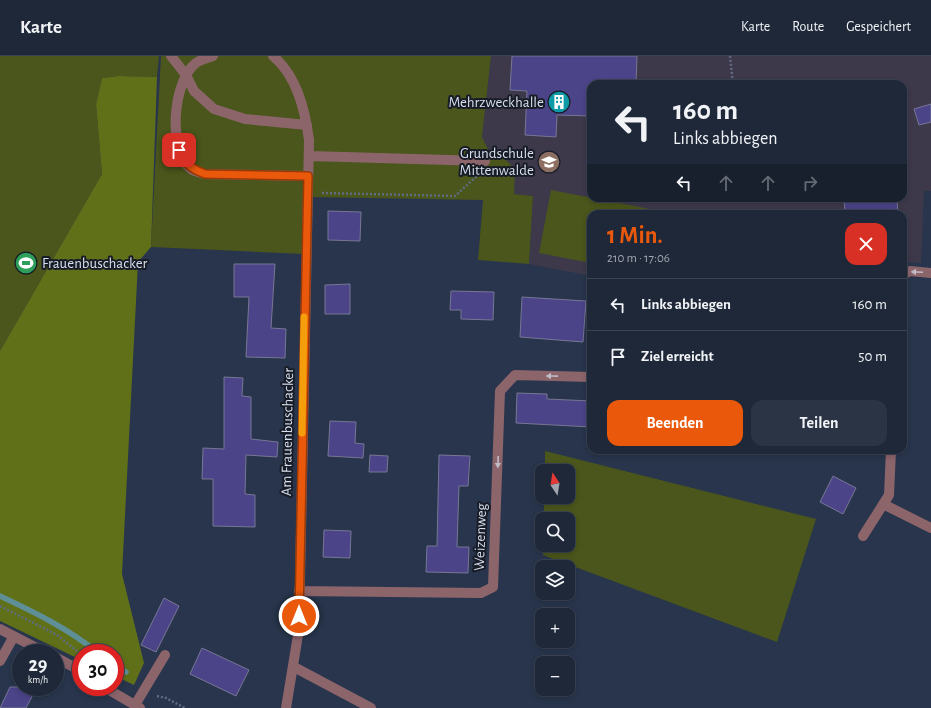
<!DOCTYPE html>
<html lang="de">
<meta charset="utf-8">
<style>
:root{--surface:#1e2839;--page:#2b3444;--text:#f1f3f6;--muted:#a1a6ae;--line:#3c4453;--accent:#ea580c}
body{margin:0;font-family:"Alegreya Sans",sans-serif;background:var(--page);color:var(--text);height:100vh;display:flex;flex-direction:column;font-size:15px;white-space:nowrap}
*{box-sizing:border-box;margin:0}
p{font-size:13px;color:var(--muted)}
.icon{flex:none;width:22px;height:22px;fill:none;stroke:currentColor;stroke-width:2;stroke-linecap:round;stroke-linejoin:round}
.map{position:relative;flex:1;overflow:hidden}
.sheet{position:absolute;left:587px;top:154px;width:320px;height:244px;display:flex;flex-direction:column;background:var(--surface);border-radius:12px;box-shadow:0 2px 6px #0003,0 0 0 1px var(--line)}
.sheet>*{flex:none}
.top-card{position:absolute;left:587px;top:24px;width:320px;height:122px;border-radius:12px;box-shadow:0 2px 6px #0003,0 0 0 1px var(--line);background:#1e2839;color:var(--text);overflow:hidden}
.needle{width:26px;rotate:348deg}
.tools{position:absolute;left:535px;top:408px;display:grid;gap:8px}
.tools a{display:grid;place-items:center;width:40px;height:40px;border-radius:8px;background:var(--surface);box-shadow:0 2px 6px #0003,0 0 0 1px var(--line);font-size:20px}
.speed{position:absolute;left:12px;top:588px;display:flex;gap:8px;font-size:20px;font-weight:700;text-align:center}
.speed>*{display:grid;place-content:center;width:52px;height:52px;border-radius:50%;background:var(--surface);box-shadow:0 2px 6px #0003,0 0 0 1px var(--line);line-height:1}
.speed small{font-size:10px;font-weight:400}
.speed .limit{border:6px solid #d22;background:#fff;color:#111}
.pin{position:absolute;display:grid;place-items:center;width:34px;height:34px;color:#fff;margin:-17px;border-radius:8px;box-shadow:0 2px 6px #0006}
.me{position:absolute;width:44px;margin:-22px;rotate:0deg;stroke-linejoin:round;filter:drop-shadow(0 0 3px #0008)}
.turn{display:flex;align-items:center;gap:14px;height:84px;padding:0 20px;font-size:18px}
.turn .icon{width:52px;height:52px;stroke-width:2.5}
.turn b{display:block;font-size:28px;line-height:34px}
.lanes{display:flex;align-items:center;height:38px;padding:0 20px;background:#0003;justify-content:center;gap:20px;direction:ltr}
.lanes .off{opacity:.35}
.round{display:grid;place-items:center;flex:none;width:42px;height:42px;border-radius:12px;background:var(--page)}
.headline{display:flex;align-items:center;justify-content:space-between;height:68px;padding:0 20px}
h1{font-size:24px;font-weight:700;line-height:30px;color:var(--accent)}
.action{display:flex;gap:8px;margin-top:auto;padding:8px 20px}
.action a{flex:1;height:46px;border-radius:12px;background:var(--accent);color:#fff;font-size:16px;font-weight:700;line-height:46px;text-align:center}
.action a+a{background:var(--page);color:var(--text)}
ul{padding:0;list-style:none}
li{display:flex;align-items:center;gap:12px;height:52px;padding:0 20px;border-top:1px solid var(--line)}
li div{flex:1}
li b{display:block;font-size:15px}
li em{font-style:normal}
header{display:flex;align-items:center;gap:24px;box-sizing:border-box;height:56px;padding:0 20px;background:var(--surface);border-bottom:1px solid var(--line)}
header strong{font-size:19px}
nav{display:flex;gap:22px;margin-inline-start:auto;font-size:14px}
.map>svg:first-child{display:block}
.education{fill:#3d394b;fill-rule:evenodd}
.green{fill:#4a561b}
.forest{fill:#607018}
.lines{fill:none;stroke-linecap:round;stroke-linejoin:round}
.stream{stroke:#5f8f96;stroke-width:5.5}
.building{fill:#4b4489;stroke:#777794}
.path{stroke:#606b80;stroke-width:2.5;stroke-dasharray:2 2;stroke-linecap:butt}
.minor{stroke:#8c656b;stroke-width:10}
.oneway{fill:#c0bac7}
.route-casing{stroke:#983908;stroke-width:10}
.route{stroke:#ea580c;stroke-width:7}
.slow{stroke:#f59e0b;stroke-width:7}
.labels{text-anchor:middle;stroke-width:4;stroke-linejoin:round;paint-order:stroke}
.poi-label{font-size:15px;fill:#d7dfee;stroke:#171c27;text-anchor:end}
.street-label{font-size:15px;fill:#d7dfee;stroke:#171c27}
</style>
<header>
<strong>Karte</strong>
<nav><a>Karte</a><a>Route</a><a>Gespeichert</a></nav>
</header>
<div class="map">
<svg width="931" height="652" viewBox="0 0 931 652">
<rect width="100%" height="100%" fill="#28354c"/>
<path class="education" d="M491 0H931V135H924L921 207 903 206V158H591V220L529 208 533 140 514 138 482 81ZM591 28H903V142H591Z"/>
<path class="green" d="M0 0H159L157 21 119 20 102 22 96 48 102 118 0 295Z
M161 0H491L482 81 491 99H501L515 113 514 138 533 140 529 208 478 204 483 144 307 141 303 198 151 191Z
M551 134 676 158H591V207L539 197Z
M545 395 816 463 777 586 543 499V489H568V463H544V441H568V415H545Z"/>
<path class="forest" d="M119 20 157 21 151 191 138 206 122 518 144 607 134 629 115 620V597H81V604L0 565V295L102 118 96 48 102 22Z"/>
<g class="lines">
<path class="stream" d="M0 540C34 556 69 573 98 597
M115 609 126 616"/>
</g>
<path class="building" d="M512 0H637L636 28H591V60L557 59 556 81 525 79 527 35 510 34Z
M931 48V66L919 69 914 53Z
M844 142H897L898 158H845Z
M328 155 361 156 360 185 328 184Z
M234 208H275L271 272 286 273 285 302 246 301 249 241H234Z
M350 228V258H325V229Z
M451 235 494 236 493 264 461 263V254H450Z
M522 241 586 245 583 286 520 281Z
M224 321 243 322 242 340 251 341V383L278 386 277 401 246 399 245 438 255 439V471L213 470V423H202L203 392 224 393Z
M517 337 547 338V343L591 345V371L516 367Z
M330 365 356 366 355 387 364 388 363 402 328 400Z
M370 399 388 400 387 416H369Z
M439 399 470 400 468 430H459L457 491H469L468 517 426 516 427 490H437Z
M833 420 856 432 843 458 820 446Z
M324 474 351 475 350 502 323 501Z
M164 542 179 550 156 596 141 589Z
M202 592 249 614 236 640 190 618Z
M10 631H37L26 652H0Z"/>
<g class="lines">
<path class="path" d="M730 0 733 28
M322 137 455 140 478 119
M0 550 57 579 77 595
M157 640 166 642 185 652"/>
<path class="minor" d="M171 0 186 19 194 35 214 53 245 63 307 69
M213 0C208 2 200 4 196 7 173 24 167 95 191 113 194 115 201 117 205 118L308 120
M273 0C297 20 305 54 309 84L299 573 286 652
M309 100 485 105
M903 219 910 215 931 217
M883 448 931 472
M863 480 889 439 891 394
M299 535 481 537 493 531 500 335 515 319 591 321
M0 573 46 597
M55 601 81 615
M0 605 14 580
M294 611 371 652
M104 631 140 652
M135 649 165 599"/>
</g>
<defs><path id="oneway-solid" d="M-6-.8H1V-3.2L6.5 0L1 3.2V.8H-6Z"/></defs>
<g class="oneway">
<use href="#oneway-solid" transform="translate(917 216) rotate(-177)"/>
<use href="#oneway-solid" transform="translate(552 320) rotate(-179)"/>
<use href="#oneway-solid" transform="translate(498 406) rotate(92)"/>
</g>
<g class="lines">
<g class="route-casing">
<path id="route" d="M179 94C184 108 192 113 205 118L308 120 299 560"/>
</g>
<use href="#route" class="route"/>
<path class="slow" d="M302 377 304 261"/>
</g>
<defs>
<g id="building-disc" transform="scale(1.15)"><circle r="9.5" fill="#0f9aa8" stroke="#171c27"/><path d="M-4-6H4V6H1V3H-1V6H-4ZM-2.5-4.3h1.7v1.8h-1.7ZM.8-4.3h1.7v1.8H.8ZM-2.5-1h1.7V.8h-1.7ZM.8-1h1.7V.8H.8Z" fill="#fff"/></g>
<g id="school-disc" transform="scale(1.15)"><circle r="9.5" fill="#8d6e63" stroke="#171c27"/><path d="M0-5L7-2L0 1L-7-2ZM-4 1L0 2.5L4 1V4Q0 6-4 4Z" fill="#fff"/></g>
<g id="stadium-disc" transform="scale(1.15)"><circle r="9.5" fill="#2e9e5b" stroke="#171c27"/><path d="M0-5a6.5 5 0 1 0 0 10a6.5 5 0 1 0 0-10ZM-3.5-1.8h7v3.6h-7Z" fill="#fff"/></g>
</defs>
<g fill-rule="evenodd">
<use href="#building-disc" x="559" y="46"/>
<use href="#school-disc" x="549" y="106"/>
<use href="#stadium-disc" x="26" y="207"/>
</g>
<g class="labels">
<g class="poi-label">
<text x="544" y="51">Mehrzweckhalle</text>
<text x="534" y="102">Grundschule<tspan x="534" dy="17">Mittenwalde</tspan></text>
<text x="42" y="212" text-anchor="start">Frauenbuschacker</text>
</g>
<g class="street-label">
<text transform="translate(287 376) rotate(-89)" y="5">Am Frauenbuschacker</text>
<text transform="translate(480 481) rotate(-88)" y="5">Weizenweg</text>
</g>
</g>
</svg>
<div class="tools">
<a><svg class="needle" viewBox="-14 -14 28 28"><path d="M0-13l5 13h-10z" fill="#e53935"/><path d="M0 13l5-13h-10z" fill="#a1a6ae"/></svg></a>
<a><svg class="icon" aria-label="search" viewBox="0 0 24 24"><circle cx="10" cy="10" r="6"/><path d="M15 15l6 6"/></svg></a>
<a><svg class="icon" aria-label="layers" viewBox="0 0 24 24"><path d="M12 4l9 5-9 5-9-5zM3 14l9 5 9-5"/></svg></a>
<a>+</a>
<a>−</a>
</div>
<div class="speed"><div>29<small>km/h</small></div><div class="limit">30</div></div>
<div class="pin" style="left:179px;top:94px;background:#d93025"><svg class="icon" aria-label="arrive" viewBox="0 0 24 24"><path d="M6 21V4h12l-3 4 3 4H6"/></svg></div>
<svg class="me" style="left:299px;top:560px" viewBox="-20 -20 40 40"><circle r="17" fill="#ea580c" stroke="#fff" stroke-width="3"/><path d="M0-11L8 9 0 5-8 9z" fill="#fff"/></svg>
<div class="top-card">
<div class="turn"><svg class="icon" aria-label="left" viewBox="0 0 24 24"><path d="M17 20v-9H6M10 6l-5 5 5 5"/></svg><div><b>160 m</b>Links abbiegen</div></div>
<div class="lanes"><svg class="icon" aria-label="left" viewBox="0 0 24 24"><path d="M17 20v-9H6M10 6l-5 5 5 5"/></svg><svg class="icon off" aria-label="ahead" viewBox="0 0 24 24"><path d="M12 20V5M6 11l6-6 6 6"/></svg><svg class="icon off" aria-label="ahead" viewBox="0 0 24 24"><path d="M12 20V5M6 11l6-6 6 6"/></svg><svg class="icon off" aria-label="right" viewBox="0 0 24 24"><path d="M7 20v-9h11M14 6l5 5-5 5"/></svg></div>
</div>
<section class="sheet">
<div class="headline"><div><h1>1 Min.</h1><p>210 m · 17:06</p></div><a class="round" style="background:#d93025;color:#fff"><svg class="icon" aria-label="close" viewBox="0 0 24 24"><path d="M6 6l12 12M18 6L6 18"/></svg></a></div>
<ul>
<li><svg class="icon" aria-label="left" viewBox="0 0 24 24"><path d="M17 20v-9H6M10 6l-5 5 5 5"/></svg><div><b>Links abbiegen</b></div><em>160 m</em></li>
<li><svg class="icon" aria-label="arrive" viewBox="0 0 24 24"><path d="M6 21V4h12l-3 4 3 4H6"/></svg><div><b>Ziel erreicht</b></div><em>50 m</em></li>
</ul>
<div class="action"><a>Beenden</a><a>Teilen</a></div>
</section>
</div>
